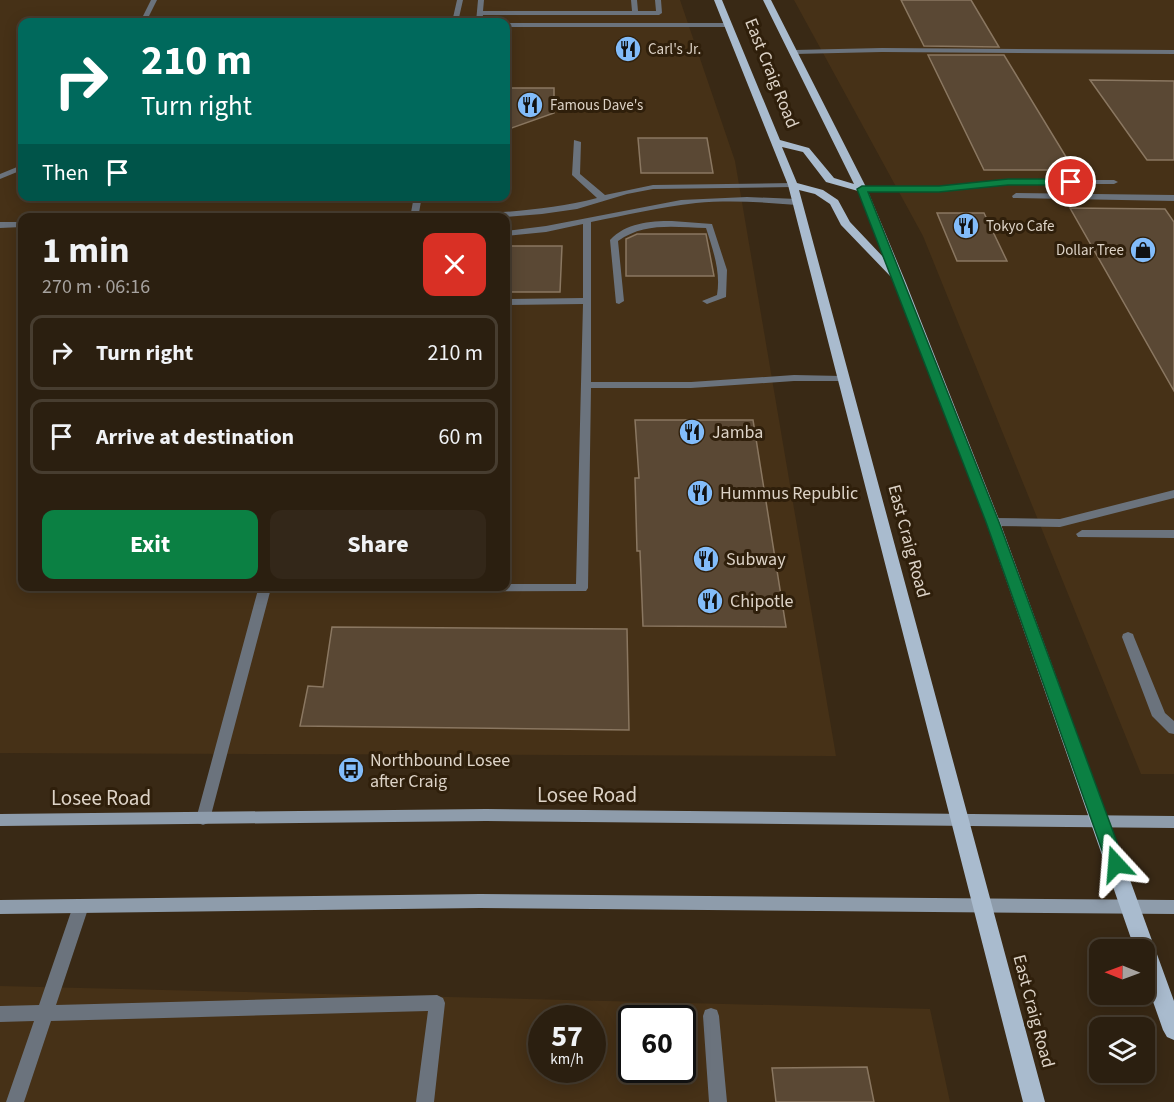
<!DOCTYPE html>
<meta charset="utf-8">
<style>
:root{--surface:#2b1f10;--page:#332719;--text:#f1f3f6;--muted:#a6a29f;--line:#473d30;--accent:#0b8043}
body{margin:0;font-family:"Source Sans 3",sans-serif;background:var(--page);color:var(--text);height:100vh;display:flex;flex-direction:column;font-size:22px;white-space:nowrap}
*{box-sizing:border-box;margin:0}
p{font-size:20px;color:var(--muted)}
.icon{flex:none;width:33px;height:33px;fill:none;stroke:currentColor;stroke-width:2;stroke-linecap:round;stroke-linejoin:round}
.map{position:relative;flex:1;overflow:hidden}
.drawer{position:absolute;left:18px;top:213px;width:492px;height:378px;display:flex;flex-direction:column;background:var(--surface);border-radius:12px;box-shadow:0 3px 15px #0003,0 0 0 2px var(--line)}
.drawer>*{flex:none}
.top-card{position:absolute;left:18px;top:18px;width:492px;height:183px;border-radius:12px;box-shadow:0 3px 15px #0003,0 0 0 2px var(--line);background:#00695c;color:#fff;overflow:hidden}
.needle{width:39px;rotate:271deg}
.tools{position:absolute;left:1089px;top:939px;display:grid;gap:12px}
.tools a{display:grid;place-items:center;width:66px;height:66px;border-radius:12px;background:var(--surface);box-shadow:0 3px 15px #0003,0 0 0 2px var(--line);font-size:30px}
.speed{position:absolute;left:528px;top:1005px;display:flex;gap:12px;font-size:30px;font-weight:700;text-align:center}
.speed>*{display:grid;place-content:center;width:78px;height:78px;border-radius:50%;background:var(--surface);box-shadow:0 3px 15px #0003,0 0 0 2px var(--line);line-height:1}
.speed small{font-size:15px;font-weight:400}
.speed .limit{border:3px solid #111;border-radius:9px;background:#fff;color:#111}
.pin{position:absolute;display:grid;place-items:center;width:51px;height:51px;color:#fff;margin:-26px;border:3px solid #fff;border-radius:50%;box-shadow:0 2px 6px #0007}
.me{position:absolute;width:66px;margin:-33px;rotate:341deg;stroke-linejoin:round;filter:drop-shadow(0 0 4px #0008)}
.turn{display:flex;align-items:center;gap:21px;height:126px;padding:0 24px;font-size:27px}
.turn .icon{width:78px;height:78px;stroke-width:2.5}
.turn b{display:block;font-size:42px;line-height:51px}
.then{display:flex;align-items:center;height:57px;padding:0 24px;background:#0003;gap:12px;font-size:22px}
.round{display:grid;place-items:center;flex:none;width:63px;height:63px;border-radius:12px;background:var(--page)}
.head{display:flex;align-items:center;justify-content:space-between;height:102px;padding:0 24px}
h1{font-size:36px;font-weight:700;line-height:45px}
.cta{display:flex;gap:12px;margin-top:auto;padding:12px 24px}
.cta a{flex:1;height:69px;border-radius:12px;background:var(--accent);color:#fff;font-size:24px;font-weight:700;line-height:69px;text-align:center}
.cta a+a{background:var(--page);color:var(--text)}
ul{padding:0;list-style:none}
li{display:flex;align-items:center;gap:18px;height:75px;margin:0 12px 9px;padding:0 12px;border:3px solid var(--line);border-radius:12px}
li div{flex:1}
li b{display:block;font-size:22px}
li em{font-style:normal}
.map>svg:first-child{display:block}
.built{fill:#463117;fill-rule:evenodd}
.building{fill:#5a4834;stroke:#8a7761;stroke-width:1.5}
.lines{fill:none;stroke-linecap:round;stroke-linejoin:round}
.lane{fill:#6b737d;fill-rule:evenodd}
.secondary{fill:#8e9cab;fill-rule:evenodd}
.primary{fill:#a9bbce;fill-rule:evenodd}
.route{fill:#0b8043;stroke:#07532c;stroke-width:1.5}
.labels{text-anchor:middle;stroke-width:6;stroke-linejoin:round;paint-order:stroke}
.far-poi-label{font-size:15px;fill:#ddd3c7;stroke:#2f1f0b;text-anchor:start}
.street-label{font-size:18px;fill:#ddd3c7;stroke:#2f1f0b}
.poi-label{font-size:18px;fill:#ddd3c7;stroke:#2f1f0b;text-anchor:start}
.near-street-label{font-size:21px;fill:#ddd3c7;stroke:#2f1f0b}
</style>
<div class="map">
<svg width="1174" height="1102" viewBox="0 0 1174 1102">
<rect width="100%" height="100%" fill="#392915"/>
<path class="built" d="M0 0H680L735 161 836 756 0 753ZM22 22H506V196H22ZM22 218H506V586H22Z
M794 0H1174V774H1141L923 236Z
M0 986 930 1009 950 1102H0ZM542 1018H592V1070H542ZM632 1018H682V1070H632Z"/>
<path class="building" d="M901 0H971L999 47 924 46Z
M928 55H1004L1074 170H984Z
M1090 80 1174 81V160H1147Z
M506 88H554V113L506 130Z
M638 138H707L713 173H641Z
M1070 208 1165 209 1174 222V391Z
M937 213H984L1007 261H957Z
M637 234H706L714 276H626V239Z
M506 246H562L560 292H506Z
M635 420H753L786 627 643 626 640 551H637L635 478H639Z
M332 627 627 629 629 730 300 726 308 686 323 687Z
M867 1067 874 1102H776L772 1068Z"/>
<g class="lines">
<path class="lane" d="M151 0H157L146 22H140Z
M457 0H463L458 22H452Z
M478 0H484L483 11H632L631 0H637L638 11H656L655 0H661L662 13 659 15H483L482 22H476Z
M506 23H729L732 25 729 27H506Z
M882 48 1174 50V54L882 52 794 54 791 52 794 50Z
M574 140 581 142 580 174 605 195 653 185 793 183 797 185 793 187 653 189 627 194 577 209 542 214 494 218H453L457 215C504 212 552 210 597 198L572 175Z
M22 165V170L0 179V174Z
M1008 180H1114L1118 182 1114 184H1008L939 191H862L858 189 862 187H939Z
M1016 193 1174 195V201L1013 198 1012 196Z
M414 196H422L418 218H410Z
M747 197 797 199 801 202 797 205C763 202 729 200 696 203 660 207 626 215 591 222V382H691L794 375 842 376 847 379 846 381H794L691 388H591L588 588 586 591 270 592 210 819 208 823 203 825 198 823 196 819 259 586H506V584H576L583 304 506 305V299L583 298V224L546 232 506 236V231L546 226 681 200Z
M672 221 712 224 727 270 726 297 707 304 702 301 717 295C721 272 713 250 706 228 675 227 644 222 618 241L624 301 619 304 616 303 610 240C626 223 649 221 672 221Z
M0 222H22V227L0 228Z
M1174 490V498L1060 527 993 526 987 522 993 518 1060 519Z
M1082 530H1174V538L1078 537 1076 534Z
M1128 632 1133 634 1134 637 1165 713 1174 721V734L1169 733 1152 716 1122 637 1123 634Z
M81 899 87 901 89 906 56 1005 437 995 443 998 445 1003 434 1102H416L428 1011 51 1021 24 1102H6L34 1021 0 1022V1006L39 1005 73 906 75 901Z
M711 1008 717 1010 719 1016 727 1102H709L703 1016 705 1010Z"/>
<path class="secondary" d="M486 809 1174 816V828L486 821 0 826V814Z
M480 894 1174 900V914L480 908 0 914V900Z"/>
<path class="primary" d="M714 0H722L780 140 809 148 834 178 854 184 763 0H771L867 189 906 283 1000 522 1174 1001V1040L1167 1037 1163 1030 1144 976V950H1135L986 522 893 279 841 225 830 204 815 194 799 190 1045 1102H1023L788 185ZM782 147 803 152 826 182 858 191 885 259 850 222 838 200 823 190 797 183Z"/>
</g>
<path class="route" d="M1008 179H1071L1076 182 1071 185H1008L939 192H868L999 522 1125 864 1122 870 1116 872 1110 870 1107 864 986 522 857 189 862 186H939Z"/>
<defs>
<g id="restaurant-disc" transform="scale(1.35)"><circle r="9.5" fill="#82bcfa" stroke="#2f1f0b"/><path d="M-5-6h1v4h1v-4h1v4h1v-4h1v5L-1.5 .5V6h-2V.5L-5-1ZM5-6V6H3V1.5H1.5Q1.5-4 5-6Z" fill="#111"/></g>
<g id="shop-disc" transform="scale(1.35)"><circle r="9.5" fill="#82bcfa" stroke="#2f1f0b"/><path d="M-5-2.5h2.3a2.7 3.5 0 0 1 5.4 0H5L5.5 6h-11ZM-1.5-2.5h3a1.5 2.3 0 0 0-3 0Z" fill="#111"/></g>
<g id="bus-disc" transform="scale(1.35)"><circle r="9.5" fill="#82bcfa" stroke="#2f1f0b"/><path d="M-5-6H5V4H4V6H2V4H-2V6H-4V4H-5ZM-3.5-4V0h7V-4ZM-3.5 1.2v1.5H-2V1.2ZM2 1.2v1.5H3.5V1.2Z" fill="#111"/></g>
</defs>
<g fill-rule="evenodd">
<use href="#restaurant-disc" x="628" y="49"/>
<use href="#restaurant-disc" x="530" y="105"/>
<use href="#restaurant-disc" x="966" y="226"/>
<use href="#shop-disc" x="1143" y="250"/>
<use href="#restaurant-disc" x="692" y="432"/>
<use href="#restaurant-disc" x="700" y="493"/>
<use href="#restaurant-disc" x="706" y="559"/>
<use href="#restaurant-disc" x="710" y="601"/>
<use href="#bus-disc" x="351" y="770"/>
</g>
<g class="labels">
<g class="far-poi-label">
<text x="648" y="54">Carl's Jr.</text>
<text x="550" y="110">Famous Dave's</text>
<text x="986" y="231">Tokyo Cafe</text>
<text x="1124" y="255" text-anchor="end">Dollar Tree</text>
</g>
<g class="street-label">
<text transform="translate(772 73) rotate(68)" y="6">East Craig Road</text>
<text transform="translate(909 541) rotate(75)" y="6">East Craig Road</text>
<text transform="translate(1034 1011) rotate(75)" y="6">East Craig Road</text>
</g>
<g class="poi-label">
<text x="712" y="438">Jamba</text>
<text x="720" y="499">Hummus Republic</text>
<text x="726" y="565">Subway</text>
<text x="730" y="607">Chipotle</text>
<text x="370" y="766">Northbound Losee<tspan x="370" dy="21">after Craig</tspan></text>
</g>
<g class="near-street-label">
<text x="587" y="802">Losee Road</text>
<text x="101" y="805">Losee Road</text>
</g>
</g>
</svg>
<div class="tools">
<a><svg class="needle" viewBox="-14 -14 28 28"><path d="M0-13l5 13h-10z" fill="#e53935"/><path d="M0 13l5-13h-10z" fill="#a6a29f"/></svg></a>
<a><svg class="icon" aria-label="layers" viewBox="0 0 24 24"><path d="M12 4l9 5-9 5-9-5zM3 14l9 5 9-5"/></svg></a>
</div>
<div class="speed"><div>57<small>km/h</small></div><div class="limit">60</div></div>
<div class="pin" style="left:1071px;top:182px;background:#d93025"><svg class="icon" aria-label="arrive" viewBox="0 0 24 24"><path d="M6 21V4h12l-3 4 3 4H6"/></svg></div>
<svg class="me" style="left:1116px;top:864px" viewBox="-20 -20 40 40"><path d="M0-17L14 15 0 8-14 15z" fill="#0b8043" stroke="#fff" stroke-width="4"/></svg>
<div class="top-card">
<div class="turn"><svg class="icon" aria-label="right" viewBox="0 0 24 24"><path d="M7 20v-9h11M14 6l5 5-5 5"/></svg><div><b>210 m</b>Turn right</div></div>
<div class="then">Then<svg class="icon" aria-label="arrive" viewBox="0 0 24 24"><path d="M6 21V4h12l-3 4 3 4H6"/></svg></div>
</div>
<section class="drawer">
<div class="head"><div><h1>1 min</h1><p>270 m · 06:16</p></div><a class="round" style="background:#d93025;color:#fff"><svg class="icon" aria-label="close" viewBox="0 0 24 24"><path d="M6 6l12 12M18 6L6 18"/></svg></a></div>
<ul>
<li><svg class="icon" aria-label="right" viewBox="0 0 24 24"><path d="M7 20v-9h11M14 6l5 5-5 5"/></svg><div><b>Turn right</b></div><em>210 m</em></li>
<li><svg class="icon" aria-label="arrive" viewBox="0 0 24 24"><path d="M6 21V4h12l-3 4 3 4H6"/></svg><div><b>Arrive at destination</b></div><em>60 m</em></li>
</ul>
<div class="cta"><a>Exit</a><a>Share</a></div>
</section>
</div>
